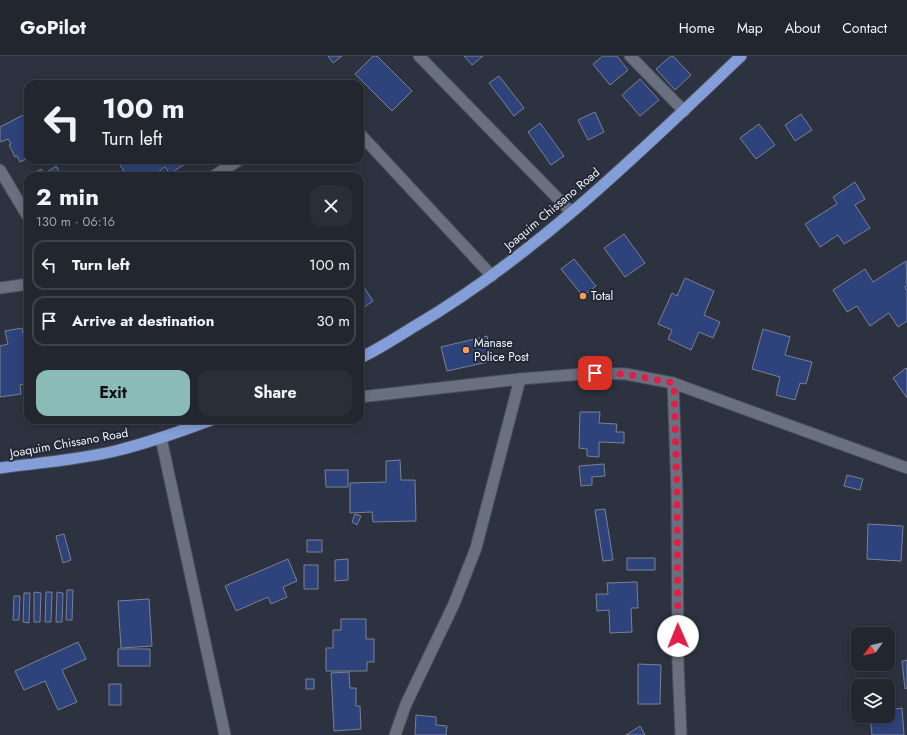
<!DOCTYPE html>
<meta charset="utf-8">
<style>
:root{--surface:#21262f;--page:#292e37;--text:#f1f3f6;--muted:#a2a5aa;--line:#3e434b;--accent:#8bbbb9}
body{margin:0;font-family:Jost,sans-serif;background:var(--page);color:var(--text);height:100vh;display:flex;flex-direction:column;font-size:15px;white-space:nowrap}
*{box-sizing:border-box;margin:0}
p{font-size:13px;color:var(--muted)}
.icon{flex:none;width:22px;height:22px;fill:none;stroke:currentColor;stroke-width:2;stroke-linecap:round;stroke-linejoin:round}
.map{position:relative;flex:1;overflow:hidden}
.details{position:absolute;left:24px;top:116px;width:340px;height:252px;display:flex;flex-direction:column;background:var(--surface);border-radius:12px;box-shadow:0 2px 10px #0003,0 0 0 1px var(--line)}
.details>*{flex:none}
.guide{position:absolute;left:24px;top:24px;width:340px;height:84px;border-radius:12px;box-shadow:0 2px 10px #0003,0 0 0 1px var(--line);background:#21262f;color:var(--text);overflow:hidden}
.needle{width:26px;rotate:236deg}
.tools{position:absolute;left:851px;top:571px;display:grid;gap:8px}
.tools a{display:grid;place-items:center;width:44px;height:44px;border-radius:8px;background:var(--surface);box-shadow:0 2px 10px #0003,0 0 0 1px var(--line);font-size:20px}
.pin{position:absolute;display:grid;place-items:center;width:34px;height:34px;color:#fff;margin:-17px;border-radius:8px;box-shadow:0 2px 6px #0006}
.me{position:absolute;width:44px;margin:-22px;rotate:359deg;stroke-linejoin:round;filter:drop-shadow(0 0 3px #0008)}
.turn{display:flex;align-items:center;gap:14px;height:84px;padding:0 12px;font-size:18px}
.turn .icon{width:52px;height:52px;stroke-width:2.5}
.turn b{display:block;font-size:28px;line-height:34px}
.round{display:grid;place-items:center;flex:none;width:42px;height:42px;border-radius:12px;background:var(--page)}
.overview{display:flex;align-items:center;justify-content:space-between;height:68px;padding:0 12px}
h1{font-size:24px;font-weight:700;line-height:30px}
.action{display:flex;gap:8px;margin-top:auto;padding:8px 12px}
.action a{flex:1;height:46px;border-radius:12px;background:var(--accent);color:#111;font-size:16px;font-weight:700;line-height:46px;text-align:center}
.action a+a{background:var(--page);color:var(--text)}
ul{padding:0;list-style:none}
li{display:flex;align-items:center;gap:12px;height:50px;margin:0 8px 6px;padding:0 4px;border:2px solid var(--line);border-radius:12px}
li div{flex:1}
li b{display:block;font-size:15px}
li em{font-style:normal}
header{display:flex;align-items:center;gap:24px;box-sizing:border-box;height:56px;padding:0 20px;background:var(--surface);border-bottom:1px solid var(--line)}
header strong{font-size:19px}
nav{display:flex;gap:22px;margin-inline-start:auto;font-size:14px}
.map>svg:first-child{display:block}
.building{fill:#2e437b;stroke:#7a8191}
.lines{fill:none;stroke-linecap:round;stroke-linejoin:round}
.minor-casing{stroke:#4a4f5a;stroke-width:13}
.tertiary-casing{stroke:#4a4f5a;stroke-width:13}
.trunk-casing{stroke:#4a4f5a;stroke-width:13}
.minor{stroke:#69707f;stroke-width:11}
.tertiary{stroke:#69707f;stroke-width:11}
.trunk{stroke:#849eda;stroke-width:11}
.route{stroke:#e11d48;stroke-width:7;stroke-dasharray:0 12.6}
.poi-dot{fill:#fc9d53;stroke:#232835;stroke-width:1.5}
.labels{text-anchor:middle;stroke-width:4;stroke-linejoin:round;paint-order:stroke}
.street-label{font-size:12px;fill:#f1f5fe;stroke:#232835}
.poi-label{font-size:12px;fill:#f1f5fe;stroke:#232835;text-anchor:start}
</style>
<header>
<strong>GoPilot</strong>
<nav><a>Home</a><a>Map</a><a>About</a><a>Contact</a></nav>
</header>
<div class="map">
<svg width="907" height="679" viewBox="0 0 907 679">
<rect width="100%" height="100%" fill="#2c323f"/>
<path class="building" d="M328 0H342L333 7Z
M373 0H377L412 35 392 55 355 18Z
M464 0H483L472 9Z
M603 0H617L628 14 610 29 593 8Z
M671 0H673L691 19 675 34 656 13Z
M499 20 524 52 514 60 489 27Z
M640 23 659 44 640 60 622 39Z
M595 56 604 76 588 84 578 64Z
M27 57 28 102 20 106 17 100 15 101 9 89 11 88 8 83 1 86 0 84V71Z
M801 58 812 74 795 85 785 69Z
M540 67 564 100 551 109 528 76Z
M759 68 775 89 756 103 740 82Z
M117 104H191L170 118 165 111 152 120H127Z
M56 110 62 120H30L41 113 44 118Z
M855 126 865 143 855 149 870 172 844 188 838 179 820 191 805 168 837 148 833 141Z
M624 178 645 207 625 221 604 192Z
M574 203 596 230 583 240 561 213Z
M906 205 907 230 905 231 907 235V265L898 271 889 257 870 270 857 250 847 256 833 234 865 213 873 226Z
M685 222 714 235 704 259 720 266 713 282 699 276 691 294 668 283 672 274 658 268 672 237 677 240Z
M360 225 373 245 360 254Z
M22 272 28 303V327L20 329 21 338 0 341V290L8 288 5 275Z
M763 273 790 281 785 299 812 306 806 328 800 327 795 344 776 339 780 321 752 313Z
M487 280 492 305 447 315 441 291Z
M906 312 907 313V342L893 322Z
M580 356H600L599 367 617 368 616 376H624V387L599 386V401L587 400V393L579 392Z
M400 404 401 424H415L416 465 373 466 372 456 350 457V427L386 426V405Z
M604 408 605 420 592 421V429L581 430 579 410Z
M325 414H348V431H326Z
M847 419 863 423 860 434 844 430Z
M605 453 613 504 603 505 595 454Z
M355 458 361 460 357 469 352 466Z
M868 468 903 470 901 505 867 503Z
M64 478 71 504 63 507 56 480Z
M307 484H322V496H307Z
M627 502H655V514H627Z
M288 503 297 525 283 531 287 541 271 548 268 541 236 555 225 530Z
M348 503V524L335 525V504Z
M304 509H318V533H304Z
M637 526 638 552H631L632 576 610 577 609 554 597 555 596 538H608L607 527Z
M67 534H73L72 564H66Z
M34 536 41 537 40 566H34Z
M46 536H52L51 566H45Z
M57 536 63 537 62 566H56Z
M24 537H30L29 567 23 566Z
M14 540H20L19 564H13Z
M149 543 152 590 121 592 118 545Z
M341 563H366V583H374V606H367V615H326V592H333V574H341Z
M78 586 86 603 62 614 77 646 58 654 45 625 24 634 15 615Z
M118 593H150V610H118Z
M907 604V632L905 633 902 605Z
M638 608 661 609 660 648H638Z
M349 616 350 632H356V650H360L361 673 334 675 331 617Z
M306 623H314V633H306Z
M109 628H121V649H109Z
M902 652 904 679H872L870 660H888V654Z
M416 659 436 661V669L447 670 446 679H415Z
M640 670 645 679H626Z"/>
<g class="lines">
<g class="minor-casing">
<path id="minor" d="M419 0 571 156
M630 0 684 55
M360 78 492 220
M0 114 28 161
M214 120 239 104
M0 232 28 228
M673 327 677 436 678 608 681 679
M161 382 225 679
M395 679 406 648 454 548 476 492 520 323"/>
</g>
<g class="tertiary-casing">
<path id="tertiary" d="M360 341 520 323 595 317 626 318 673 327 907 412"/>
</g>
<g class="trunk-casing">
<path id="trunk" d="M360 302C379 293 397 281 415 270 537 198 639 97 741 0
M0 412C38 407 77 404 115 395 148 387 179 376 211 364"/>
</g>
<use href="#minor" class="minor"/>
<use href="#tertiary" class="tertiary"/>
<use href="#trunk" class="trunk"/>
</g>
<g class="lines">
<path class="route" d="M595 317 626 318 674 327 677 436 678 580"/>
</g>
<g class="poi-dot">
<circle cx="583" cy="240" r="4"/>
<circle cx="466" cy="294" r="4"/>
</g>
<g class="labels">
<g class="street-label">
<text transform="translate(552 153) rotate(-40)" y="4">Joaquim Chissano Road</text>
<text transform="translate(69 387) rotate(-10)" y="4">Joaquim Chissano Road</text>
</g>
<g class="poi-label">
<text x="591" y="244">Total</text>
<text x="474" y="291">Manase<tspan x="474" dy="14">Police Post</tspan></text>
</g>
</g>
</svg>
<div class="tools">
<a><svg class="needle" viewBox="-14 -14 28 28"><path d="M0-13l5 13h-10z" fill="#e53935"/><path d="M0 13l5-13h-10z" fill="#a2a5aa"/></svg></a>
<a><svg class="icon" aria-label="layers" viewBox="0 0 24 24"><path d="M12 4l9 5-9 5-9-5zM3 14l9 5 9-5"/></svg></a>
</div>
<div class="pin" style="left:595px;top:317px;background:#d93025"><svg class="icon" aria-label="arrive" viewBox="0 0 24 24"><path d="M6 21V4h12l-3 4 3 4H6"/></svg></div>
<svg class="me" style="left:678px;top:580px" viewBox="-20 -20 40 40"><circle r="19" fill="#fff"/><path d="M0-13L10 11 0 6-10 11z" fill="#e11d48"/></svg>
<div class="guide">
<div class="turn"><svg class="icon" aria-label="left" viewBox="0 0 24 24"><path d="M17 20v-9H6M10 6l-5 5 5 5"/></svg><div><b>100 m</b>Turn left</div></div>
</div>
<section class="details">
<div class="overview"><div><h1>2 min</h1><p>130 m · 06:16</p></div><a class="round"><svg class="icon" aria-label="close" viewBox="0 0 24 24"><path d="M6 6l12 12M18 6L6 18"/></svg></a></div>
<ul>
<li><svg class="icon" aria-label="left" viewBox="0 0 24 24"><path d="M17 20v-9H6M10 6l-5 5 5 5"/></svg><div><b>Turn left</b></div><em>100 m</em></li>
<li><svg class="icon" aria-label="arrive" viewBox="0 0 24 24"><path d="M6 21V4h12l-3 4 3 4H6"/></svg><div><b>Arrive at destination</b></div><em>30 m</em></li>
</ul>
<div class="action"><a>Exit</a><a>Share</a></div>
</section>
</div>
